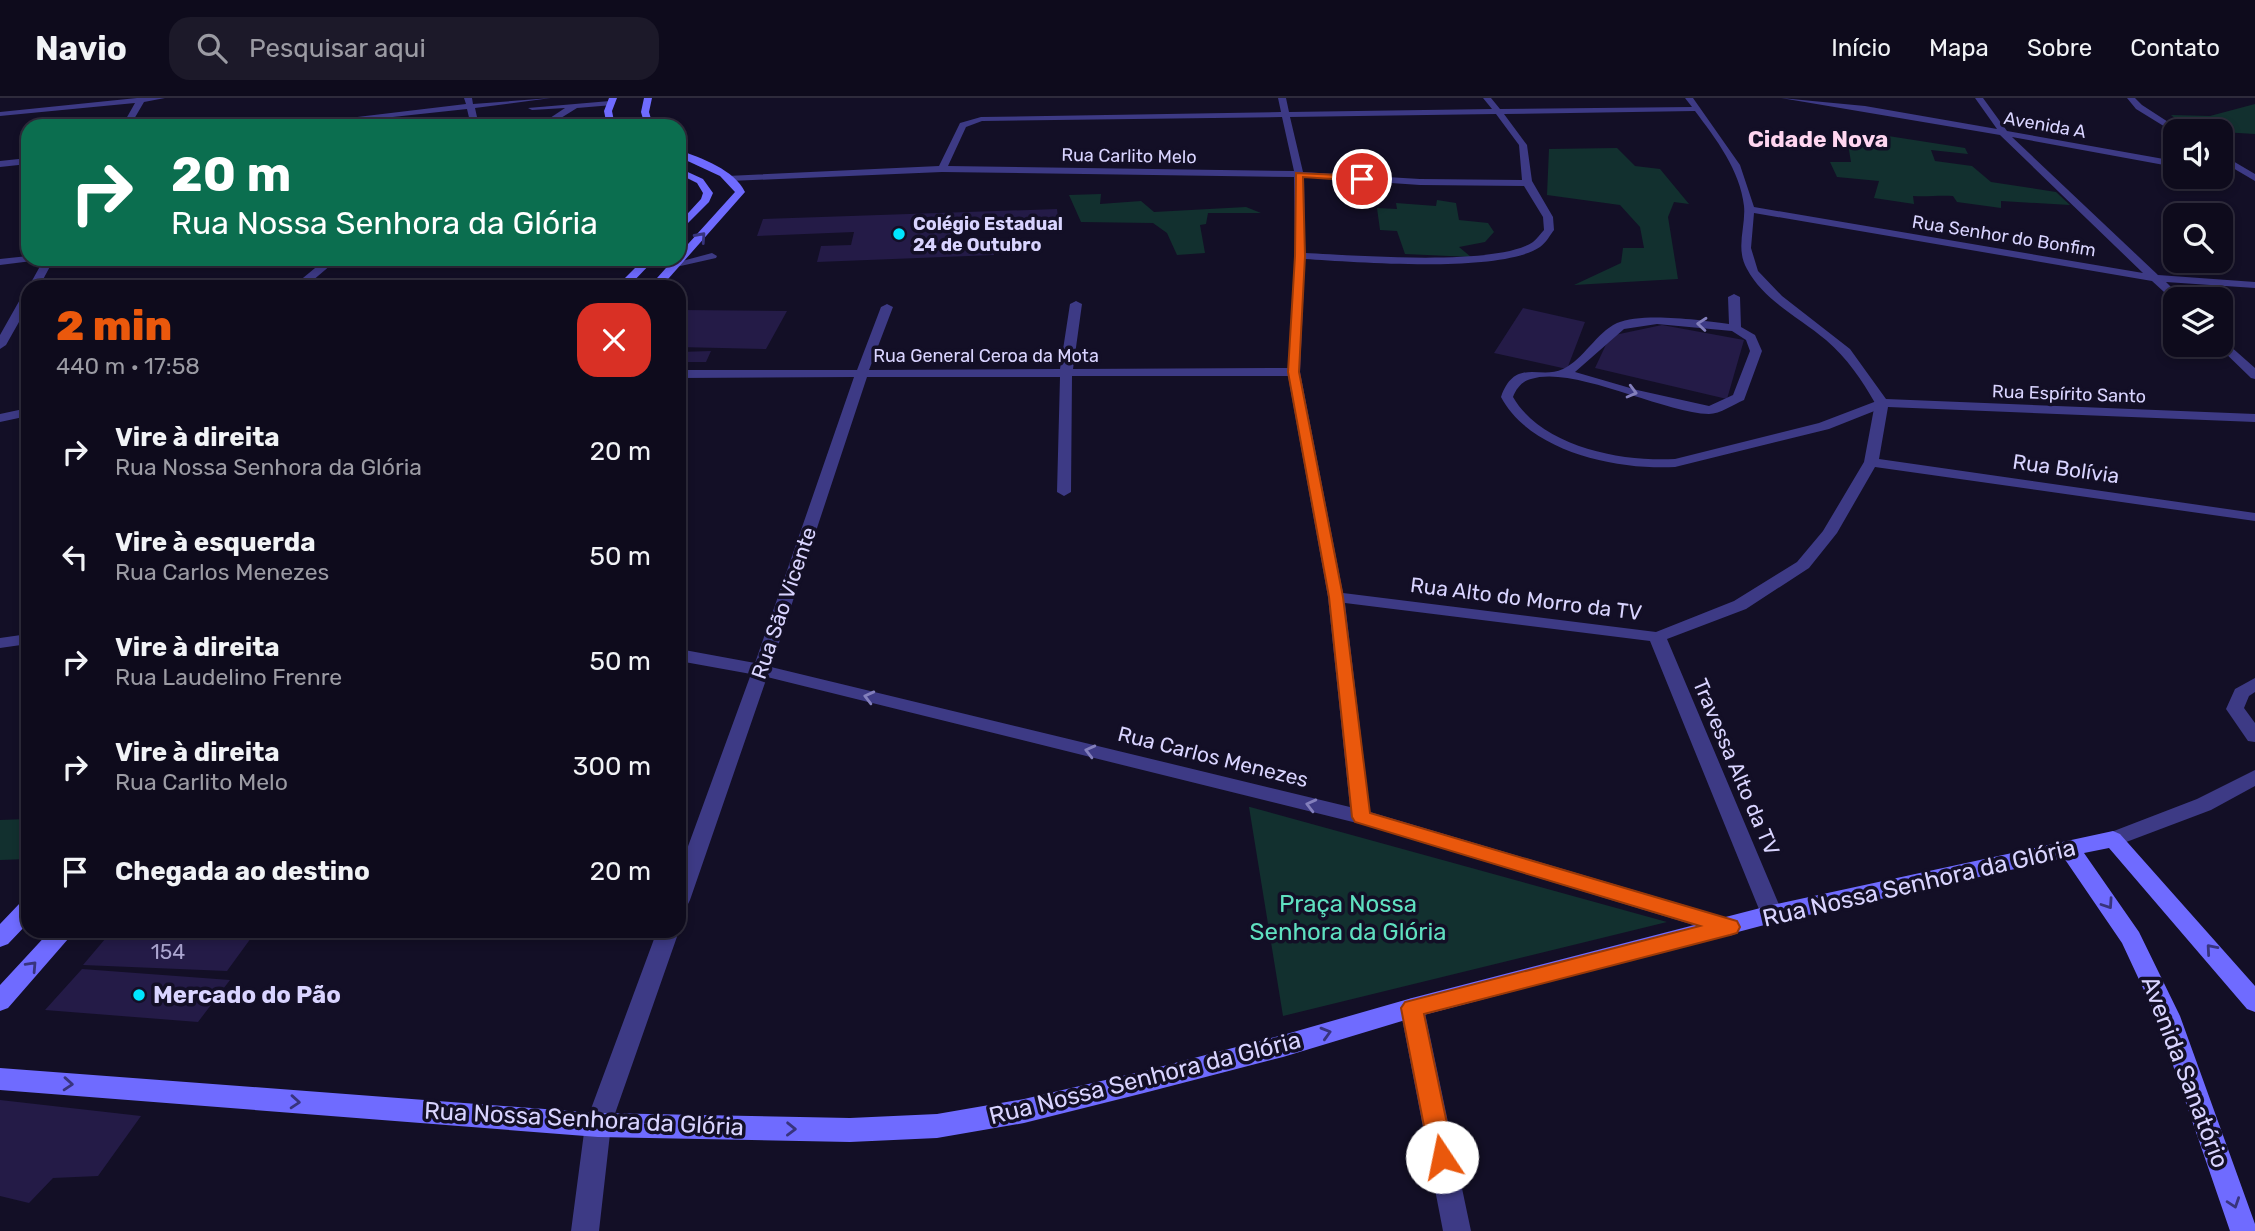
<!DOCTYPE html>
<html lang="pt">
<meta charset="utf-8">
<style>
:root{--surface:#0e0b1c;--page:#1c1929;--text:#f1f3f6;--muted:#9b9ba3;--line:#2e2b3b;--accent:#ea580c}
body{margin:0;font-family:Rubik,sans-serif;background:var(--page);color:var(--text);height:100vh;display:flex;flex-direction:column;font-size:26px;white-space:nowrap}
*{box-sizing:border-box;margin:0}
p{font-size:23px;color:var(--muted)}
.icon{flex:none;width:38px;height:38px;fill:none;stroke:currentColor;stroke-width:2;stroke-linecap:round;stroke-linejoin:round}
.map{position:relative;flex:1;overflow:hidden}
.details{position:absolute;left:21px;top:182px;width:665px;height:658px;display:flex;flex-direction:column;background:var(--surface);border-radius:21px;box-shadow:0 4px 10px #0003,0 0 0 2px var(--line)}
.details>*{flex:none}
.hud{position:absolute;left:21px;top:21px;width:665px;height:147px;border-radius:21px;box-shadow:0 4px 10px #0003,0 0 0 2px var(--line);background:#0b6e4f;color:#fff;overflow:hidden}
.controls{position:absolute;left:2163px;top:21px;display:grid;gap:14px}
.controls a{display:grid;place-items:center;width:70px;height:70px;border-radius:14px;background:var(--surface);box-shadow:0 4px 10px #0003,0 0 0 2px var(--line);font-size:35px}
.pin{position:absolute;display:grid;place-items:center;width:60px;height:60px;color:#fff;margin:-30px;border:4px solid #fff;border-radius:50%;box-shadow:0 2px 7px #0007}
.me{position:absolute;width:77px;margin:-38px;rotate:349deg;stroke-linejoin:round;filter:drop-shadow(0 0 5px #0008)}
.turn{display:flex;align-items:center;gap:24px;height:147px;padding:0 35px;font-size:32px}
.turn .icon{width:91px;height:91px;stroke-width:2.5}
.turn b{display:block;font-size:49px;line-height:60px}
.round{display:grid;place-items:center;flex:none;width:74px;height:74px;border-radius:21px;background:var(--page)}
.headline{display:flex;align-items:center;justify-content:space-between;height:119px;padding:0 35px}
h1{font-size:42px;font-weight:800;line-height:52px;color:var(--accent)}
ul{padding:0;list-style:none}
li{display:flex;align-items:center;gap:21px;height:105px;padding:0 35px}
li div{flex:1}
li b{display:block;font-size:26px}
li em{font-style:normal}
header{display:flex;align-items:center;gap:42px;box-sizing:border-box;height:98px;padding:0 35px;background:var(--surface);border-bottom:2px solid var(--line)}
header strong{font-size:33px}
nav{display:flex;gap:38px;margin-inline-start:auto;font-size:24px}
.search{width:490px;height:63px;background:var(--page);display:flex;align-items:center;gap:18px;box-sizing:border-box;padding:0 24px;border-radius:21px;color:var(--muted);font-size:26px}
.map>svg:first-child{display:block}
.green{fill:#12302f}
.building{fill:#241b47}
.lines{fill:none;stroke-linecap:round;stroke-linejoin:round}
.lane{fill:#3d3a85;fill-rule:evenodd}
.street{fill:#3d3a85;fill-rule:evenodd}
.secondary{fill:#6f6bff;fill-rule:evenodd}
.oneway{stroke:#38347d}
.oneway2{stroke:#837fbc}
.route{fill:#ea580c;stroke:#983908;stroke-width:2}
.poi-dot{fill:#00e5ff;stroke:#130f26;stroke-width:2.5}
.labels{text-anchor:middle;stroke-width:7;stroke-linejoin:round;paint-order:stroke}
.far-street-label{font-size:18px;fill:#d9d4ff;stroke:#130f26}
.far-poi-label{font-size:18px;font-weight:bold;fill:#d9d4ff;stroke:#130f26;text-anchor:start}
.street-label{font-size:21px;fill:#d9d4ff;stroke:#130f26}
.near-number-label{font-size:21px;fill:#aca6d1}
.far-district-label{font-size:23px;font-weight:bold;fill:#ffd6f0;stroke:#130f26}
.near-street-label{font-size:24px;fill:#d9d4ff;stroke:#130f26}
.near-park-label{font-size:24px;fill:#5fe0c0;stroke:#130f26}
.near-poi-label{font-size:24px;font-weight:bold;fill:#d9d4ff;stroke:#130f26;text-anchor:start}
</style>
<header>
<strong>Navio</strong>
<div class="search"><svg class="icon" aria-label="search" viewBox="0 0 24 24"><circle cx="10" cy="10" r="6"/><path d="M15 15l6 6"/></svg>Pesquisar aqui</div>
<nav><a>Início</a><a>Mapa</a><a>Sobre</a><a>Contato</a></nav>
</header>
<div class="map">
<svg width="2255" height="1133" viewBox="0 0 2255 1133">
<rect width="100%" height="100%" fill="#130f26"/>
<path class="green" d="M2255 6V36L2189 32 2171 17 2210 18Z
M1869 35 1965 50 1968 56 1931 52 1935 63 1972 68 1991 84 2056 94 2070 107 2001 103V110L1957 104 1953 98C1939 97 1927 99 1913 98L1914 106 1874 100 1879 83 1837 79 1830 64H1851L1847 40 1864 42Z
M1617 50 1635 68 1660 71 1689 106 1674 104 1668 119 1678 181 1574 187 1621 165 1623 150H1644L1640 129 1620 107 1547 97 1549 51Z
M1101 96 1100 106 1141 103 1154 114 1246 109 1261 115H1208L1206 126 1200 127 1205 155 1177 157 1167 135 1153 125 1081 124 1069 97Z
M1437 102 1456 105 1459 122 1488 125 1494 134 1485 144 1459 149 1471 159 1405 156 1397 133 1380 132 1377 110 1397 111 1396 105 1436 108Z
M1249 709H1250L1667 824 1283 918Z
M28 721V761L0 762V722Z"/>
<path class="building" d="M1057 111 1059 127 951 131V145L993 143 994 157 817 164 821 148 851 147 854 134 757 138 763 121Z
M1523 210 1585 224 1567 271 1494 255Z
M679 212 787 213 766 251 679 249Z
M1662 227 1744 242 1727 301 1595 270 1610 238Z
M711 253 706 264H679V254Z
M111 834 251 840 227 873 83 867Z
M82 871 230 882 198 924 45 912Z
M0 1002 141 1018 98 1078 53 1080 29 1105 0 1098Z"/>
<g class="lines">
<path class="lane" d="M712 155 717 158 716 160 676 169 671 166Z
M1734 196 1740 199 1741 229 1755 237 1762 253 1744 302C1734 306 1720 316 1709 316 1661 314 1572 267 1531 281 1522 283 1516 291 1513 299 1542 349 1622 364 1675 361L1819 325 1882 301 1887 302V308L1829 331 1675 369C1617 372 1530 354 1501 299 1515 259 1540 282 1563 271 1584 261 1596 235 1617 225 1642 214 1701 222 1729 226L1728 199ZM1657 226 1732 233 1746 242 1750 253 1733 297 1709 308 1637 292 1575 274 1624 231Z"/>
<path class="street" d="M137 0H165L144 4 130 28H122L135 5 0 18V14Z
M464 0H472L473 6 551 0 475 10 479 28H471L467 11 309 28H282L466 6Z
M1278 0H1286L1289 14 1492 11 1483 0H1491L1500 11 1692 9 1685 0H1693L1740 67 1754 109 2143 175 2000 37 1781 0 1865 8 1997 31 1975 0H1983L2007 33 2175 63V69L2012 39 2158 177 2255 184V190L2166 184 2183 201H2175V204L2152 183 1754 115 1751 150 1758 173 1782 198 1850 251 1886 301 2255 316V324L1888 309 1879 361 2255 415V423L1875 369 1837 435 1809 470 1746 511 1667 541 1783 816 1780 822 1772 825 1764 822 1761 816 1650 543 1345 505 1370 714 1738 823 1741 829 1738 835 1730 838 1361 726 767 579 690 802 687 808 679 811V773L751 576 679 563V551L755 565 854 279 679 280V272H857L881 209 887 206 893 209 869 272 1060 271 1070 206 1076 203 1082 206 1073 271 1288 270 1295 158 1294 79 942 74 730 83 727 82V78L939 68 960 25 981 19 1281 14ZM1695 13C1716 41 1740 72 1744 108 1746 129 1735 150 1747 171 1764 203 1799 219 1826 242 1847 260 1862 282 1875 305L1864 364 1823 433 1797 464 1734 503 1656 534 1343 495 1300 274 1305 161C1356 164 1500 176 1540 149 1546 145 1550 137 1554 132L1553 119 1532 83 1527 47 1504 16ZM1496 16 1519 47 1522 82 1420 81 1303 74 1290 19ZM1282 19 1294 73 948 68 966 29 982 23ZM1304 79 1420 87 1524 88 1543 119 1544 132C1541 135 1537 141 1533 144 1497 169 1352 157 1305 155ZM1072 278H1288L1328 499 1350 709 771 569 867 279H1060L1057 394 1064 398 1071 394Z
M2127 0H2135L2142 7 2182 33 2175 35 2136 11Z
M610 3 613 7 577 10 548 28H538L565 10 532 12 528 10Z
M2221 56 2255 76V83L2221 63Z
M28 60V66L0 69V63Z
M28 158V161H33L32 163 0 167V161Z
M44 161H54L39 189 28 190Z
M326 161H338L305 189H292Z
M28 195V208L6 247 0 251V237L22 198Z
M2221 240 2255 270V281L2251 280 2217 247H2221Z
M28 310V318L0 324V316Z
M28 536V546L0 550V540Z
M2255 580V594L2249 598 2244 610 2255 625V644L2248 643 2226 611 2235 591Z
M2255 672V688L2211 712 2113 749 2106 746 2103 741 2106 736 2197 701Z
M657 833H679L611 1027 599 1133H571L585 1027Z
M1412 900 1420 903 1424 910 1471 1133H1443L1400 910 1404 903Z"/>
<path class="secondary" d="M609 0H617L612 13 615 28H607L604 13Z
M644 0H652L649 14 653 28H645L641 14Z
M679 52C701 60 735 72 745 94L661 189H649L674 161H679V156L735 94 720 78 679 59Z
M679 70 703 81 713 95 709 104 679 134V125L701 101 703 95 697 85 679 76Z
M644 161H655L628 189H616Z
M2113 733 2120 736 2255 888V914L2247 911 2109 750 2084 755 2139 834 2180 918 2255 1126V1133H2230L2156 918 2122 845 2064 760 1772 825 1412 920 1283 959 1144 995 1024 1025 937 1040 850 1044 598 1039 0 992V970L598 1015 850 1020 937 1016 1024 1001 1144 973 1283 937 1412 900 1772 807Z
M28 802V825L8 846 0 849V826L20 805Z
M50 833H75L8 910 0 913V887Z"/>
</g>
<defs><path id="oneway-chevron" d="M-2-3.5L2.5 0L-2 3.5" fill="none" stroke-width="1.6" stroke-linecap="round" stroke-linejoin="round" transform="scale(1.75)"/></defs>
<g class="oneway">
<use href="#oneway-chevron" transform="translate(701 139) rotate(-48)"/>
<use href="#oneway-chevron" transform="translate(2108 806) rotate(56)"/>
<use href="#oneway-chevron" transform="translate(2211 851) rotate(-131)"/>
<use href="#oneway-chevron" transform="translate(32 868) rotate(-47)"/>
<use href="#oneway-chevron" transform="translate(1326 935) rotate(-16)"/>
<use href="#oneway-chevron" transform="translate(68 986) rotate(4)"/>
<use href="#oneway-chevron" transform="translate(295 1004) rotate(4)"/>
<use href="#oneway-chevron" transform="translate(791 1031) rotate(1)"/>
<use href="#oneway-chevron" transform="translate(2234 1105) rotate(71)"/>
</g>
<g class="oneway2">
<use href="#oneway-chevron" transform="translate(1702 226) rotate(-175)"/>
<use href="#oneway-chevron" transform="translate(1632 294) rotate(15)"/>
<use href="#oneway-chevron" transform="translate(869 599) rotate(-166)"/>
<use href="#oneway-chevron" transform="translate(1090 653) rotate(-166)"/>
<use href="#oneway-chevron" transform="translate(1311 707) rotate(-166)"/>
</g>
<path class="route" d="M1296 75 1362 78 1367 81 1362 83 1303 79 1305 158 1299 274 1343 499 1370 715 1730 821 1737 823 1740 829 1737 835 1730 837 1424 916 1454 1059 1450 1067 1442 1070 1434 1067 1430 1059 1401 910 1405 904 1700 828 1355 724 1352 719 1329 499 1288 274 1295 158Z"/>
<g class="poi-dot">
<circle cx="899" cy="136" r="7"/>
<circle cx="139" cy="897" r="7"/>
</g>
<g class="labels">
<g class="far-street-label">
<text transform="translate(2045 27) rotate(10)" y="6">Avenida A</text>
<text transform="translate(1129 58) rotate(1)" y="6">Rua Carlito Melo</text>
<text transform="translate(2004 138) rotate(9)" y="6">Rua Senhor do Bonfim</text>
<text x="986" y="264">Rua General Ceroa da Mota</text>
<text transform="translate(2069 296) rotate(2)" y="6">Rua Espírito Santo</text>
</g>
<g class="far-poi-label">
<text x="913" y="132">Colégio Estadual<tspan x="913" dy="21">24 de Outubro</tspan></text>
</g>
<g class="street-label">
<text transform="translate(2066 371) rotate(8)" y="7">Rua Bolívia</text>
<text transform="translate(1526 501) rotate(7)" y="7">Rua Alto do Morro da TV</text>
<text transform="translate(784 505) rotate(-71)" y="7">Rua São Vicente</text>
<text transform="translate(1213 659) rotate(14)" y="7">Rua Carlos Menezes</text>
<text transform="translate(1736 669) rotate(67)" y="7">Travessa Alto da TV</text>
</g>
<g class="near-number-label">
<text x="168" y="861">154</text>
</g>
<g class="far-district-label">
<text x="1818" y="49">Cidade Nova</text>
</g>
<g class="near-street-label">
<text transform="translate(1919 785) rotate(-13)" y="8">Rua Nossa Senhora da Glória</text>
<text transform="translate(2185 974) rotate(69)" y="8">Avenida Sanatório</text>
<text transform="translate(1145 980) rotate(-14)" y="8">Rua Nossa Senhora da Glória</text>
<text transform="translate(584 1021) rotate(3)" y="8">Rua Nossa Senhora da Glória</text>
</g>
<g class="near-park-label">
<text x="1348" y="814">Praça Nossa<tspan x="1348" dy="28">Senhora da Glória</tspan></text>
</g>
<g class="near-poi-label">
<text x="153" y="905">Mercado do Pão</text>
</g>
</g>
</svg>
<div class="controls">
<a><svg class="icon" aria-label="sound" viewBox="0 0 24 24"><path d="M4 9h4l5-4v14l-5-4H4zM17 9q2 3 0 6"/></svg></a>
<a><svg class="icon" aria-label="search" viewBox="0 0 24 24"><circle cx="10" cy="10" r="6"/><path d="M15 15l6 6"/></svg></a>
<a><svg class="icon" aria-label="layers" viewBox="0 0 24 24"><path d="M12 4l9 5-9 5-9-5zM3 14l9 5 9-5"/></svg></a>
</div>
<div class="pin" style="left:1362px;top:81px;background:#d93025"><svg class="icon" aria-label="arrive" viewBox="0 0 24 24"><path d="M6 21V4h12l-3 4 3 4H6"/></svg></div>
<svg class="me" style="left:1442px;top:1059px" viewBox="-20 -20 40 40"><circle r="19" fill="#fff"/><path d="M0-13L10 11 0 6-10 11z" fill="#ea580c"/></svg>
<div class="hud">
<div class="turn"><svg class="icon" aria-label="right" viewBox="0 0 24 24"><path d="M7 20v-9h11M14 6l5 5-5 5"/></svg><div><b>20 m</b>Rua Nossa Senhora da Glória</div></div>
</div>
<section class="details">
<div class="headline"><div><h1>2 min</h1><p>440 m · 17:58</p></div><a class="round" style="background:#d93025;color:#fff"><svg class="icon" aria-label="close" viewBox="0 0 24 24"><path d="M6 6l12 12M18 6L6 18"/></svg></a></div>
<ul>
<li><svg class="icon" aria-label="right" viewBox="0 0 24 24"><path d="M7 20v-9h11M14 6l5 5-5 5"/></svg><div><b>Vire à direita</b><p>Rua Nossa Senhora da Glória</p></div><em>20 m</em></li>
<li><svg class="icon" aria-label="left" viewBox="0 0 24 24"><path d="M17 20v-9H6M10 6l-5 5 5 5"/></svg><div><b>Vire à esquerda</b><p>Rua Carlos Menezes</p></div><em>50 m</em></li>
<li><svg class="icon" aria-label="right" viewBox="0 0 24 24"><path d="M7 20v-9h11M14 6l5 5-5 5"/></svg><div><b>Vire à direita</b><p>Rua Laudelino Frenre</p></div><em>50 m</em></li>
<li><svg class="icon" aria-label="right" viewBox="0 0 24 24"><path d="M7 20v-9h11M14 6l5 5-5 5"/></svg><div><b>Vire à direita</b><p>Rua Carlito Melo</p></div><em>300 m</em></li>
<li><svg class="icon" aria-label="arrive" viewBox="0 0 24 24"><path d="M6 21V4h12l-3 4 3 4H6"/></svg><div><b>Chegada ao destino</b></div><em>20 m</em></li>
</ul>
</section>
</div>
